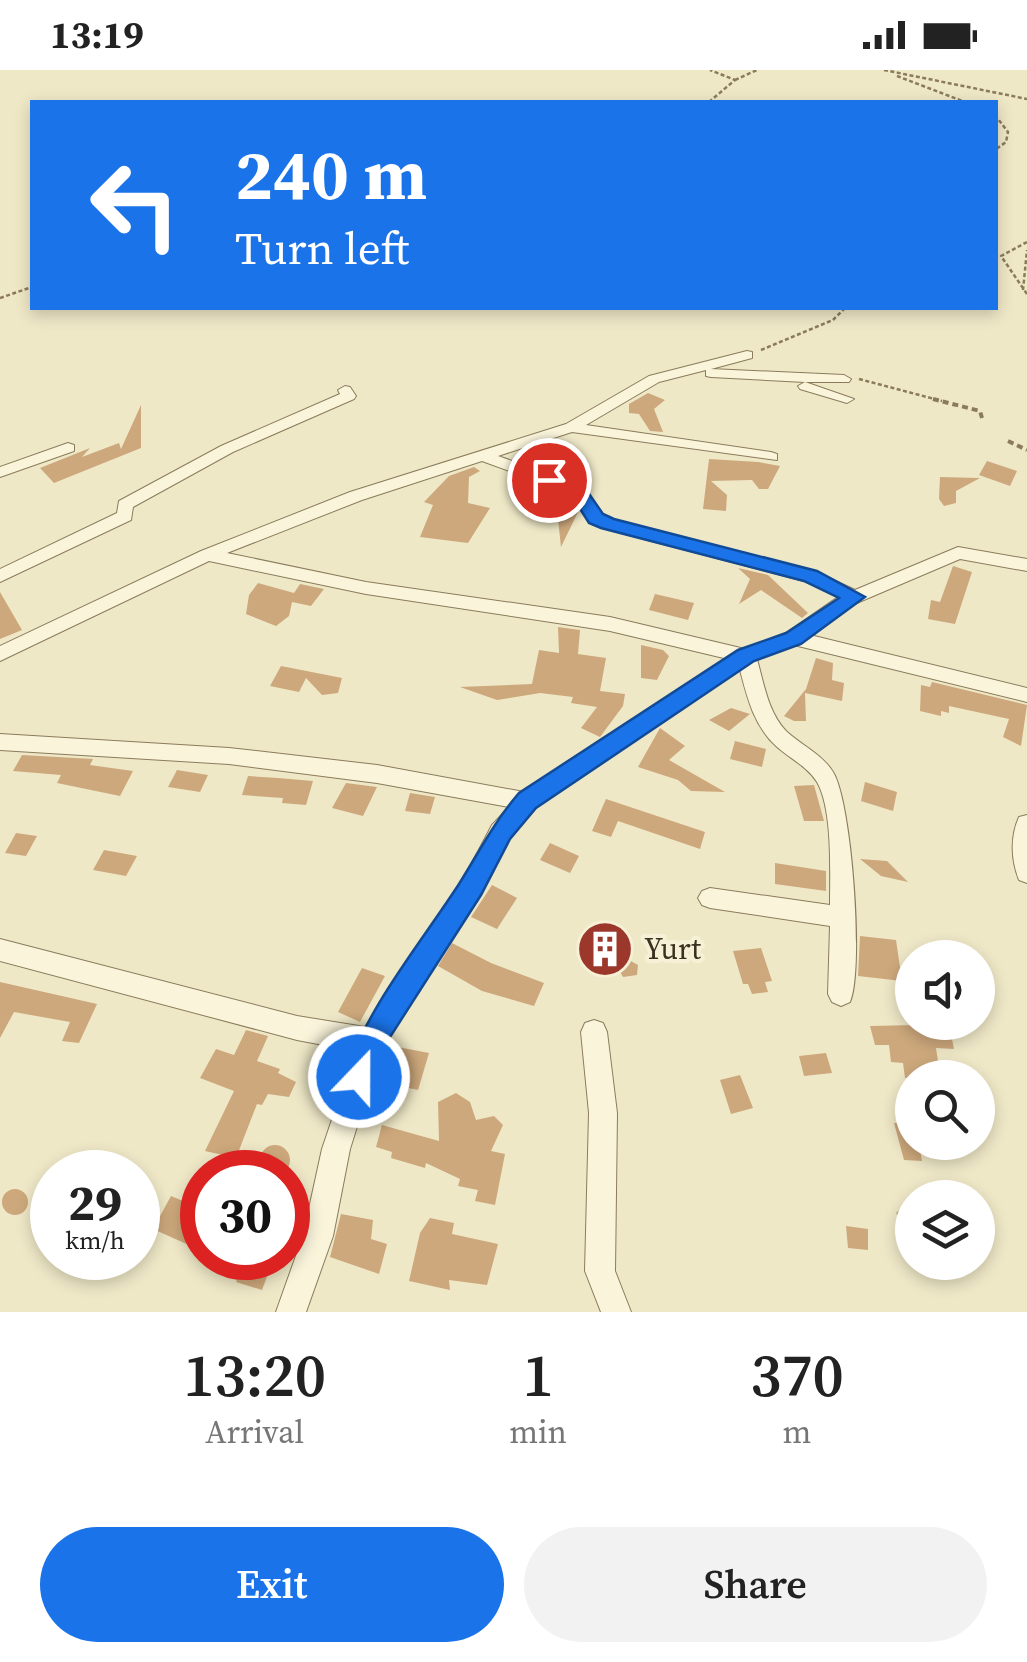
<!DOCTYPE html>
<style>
:root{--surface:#fff;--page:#f2f2f2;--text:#222;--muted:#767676;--accent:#1a73e8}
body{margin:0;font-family:"Source Serif 4",serif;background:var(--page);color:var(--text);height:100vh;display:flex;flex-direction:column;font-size:38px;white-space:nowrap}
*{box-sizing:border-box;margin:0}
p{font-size:32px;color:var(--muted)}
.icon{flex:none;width:55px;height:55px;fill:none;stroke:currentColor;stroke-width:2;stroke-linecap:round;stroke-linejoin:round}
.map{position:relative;height:1242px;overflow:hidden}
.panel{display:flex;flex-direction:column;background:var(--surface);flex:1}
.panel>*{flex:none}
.hud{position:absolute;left:30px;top:30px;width:968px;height:210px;border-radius:0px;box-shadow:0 5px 15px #0003;background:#1a73e8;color:#fff;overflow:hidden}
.controls{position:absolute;left:895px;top:870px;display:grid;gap:20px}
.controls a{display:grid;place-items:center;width:100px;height:100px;border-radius:50%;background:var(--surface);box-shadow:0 5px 15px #0003;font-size:50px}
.speed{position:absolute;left:30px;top:1080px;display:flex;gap:20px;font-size:50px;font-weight:700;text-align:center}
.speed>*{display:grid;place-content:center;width:130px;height:130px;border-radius:50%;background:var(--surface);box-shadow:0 5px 15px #0003;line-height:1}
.speed small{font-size:25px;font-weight:400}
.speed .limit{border:15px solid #d22;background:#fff;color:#111}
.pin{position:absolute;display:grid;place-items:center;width:85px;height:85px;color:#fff;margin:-42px;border:5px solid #fff;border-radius:50%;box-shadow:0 2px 10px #0007}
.me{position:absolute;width:110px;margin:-55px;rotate:22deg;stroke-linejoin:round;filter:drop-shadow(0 0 8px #0008)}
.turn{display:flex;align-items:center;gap:35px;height:210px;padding:0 40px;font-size:45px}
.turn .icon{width:130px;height:130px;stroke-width:2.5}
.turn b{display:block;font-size:70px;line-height:85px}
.eta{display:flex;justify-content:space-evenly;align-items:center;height:170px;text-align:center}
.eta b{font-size:60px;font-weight:600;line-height:70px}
.cta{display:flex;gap:20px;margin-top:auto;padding:20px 40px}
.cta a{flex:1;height:115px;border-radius:60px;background:var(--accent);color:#fff;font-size:40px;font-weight:600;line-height:115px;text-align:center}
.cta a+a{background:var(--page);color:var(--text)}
.status{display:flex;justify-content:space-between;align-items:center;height:70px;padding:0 50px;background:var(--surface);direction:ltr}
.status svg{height:28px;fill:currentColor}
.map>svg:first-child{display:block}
.building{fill:#cda87c}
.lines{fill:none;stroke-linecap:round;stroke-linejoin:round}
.street-casing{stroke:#8b7b5c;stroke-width:2}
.path-far1{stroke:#8b7b5c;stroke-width:2.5;stroke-dasharray:4 2.5;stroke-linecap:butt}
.path{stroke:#8b7b5c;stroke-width:4;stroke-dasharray:6 4;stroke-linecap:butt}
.street{fill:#f9f4da;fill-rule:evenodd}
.route{fill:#1a73e8;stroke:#114b97;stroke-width:2.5}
.labels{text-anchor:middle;stroke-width:8;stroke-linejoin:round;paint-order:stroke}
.near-poi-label{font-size:30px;fill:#3b301f;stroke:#f6f1d6;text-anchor:start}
</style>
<div class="status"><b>13:19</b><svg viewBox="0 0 49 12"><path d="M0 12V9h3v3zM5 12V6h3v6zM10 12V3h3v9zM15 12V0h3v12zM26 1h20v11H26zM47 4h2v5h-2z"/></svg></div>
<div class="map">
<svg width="1027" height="1242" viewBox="0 0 1027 1242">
<rect width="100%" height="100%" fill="#efe8c7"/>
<path class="building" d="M648 323 665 330 654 339 663 362 650 361 639 344 629 343V334Z
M141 335V378L54 413 40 398 90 378 82 387 119 373 121 379Z
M709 389 758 392 780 396 768 419H759L752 410 711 411 727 425 726 441 703 439Z
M987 391 1017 401 1010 416 979 405Z
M474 397 480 401 469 407 468 433 490 438 468 473 420 467 433 435 424 432 449 406Z
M940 407 980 408 956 421V433L944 436 939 429Z
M556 431 574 435 578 442 561 477Z
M953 496 972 502 955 554 928 549 931 530 940 532Z
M738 498 768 505 808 543 802 548 761 520 739 534 750 509Z
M258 513 294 523 300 514 324 519 311 536 292 532 289 546 276 556 246 544 249 525Z
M0 522 22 560 0 569Z
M655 524 694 533 688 550 649 540Z
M558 557 580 560 578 584 606 588 600 621 625 624 623 636 600 667 581 658 597 637 571 633 573 627 540 623 497 630 460 617 532 614 539 580 559 583Z
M641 575 663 580 669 586 657 610 641 608Z
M816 588 833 593 832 610 844 613 842 631 805 623 806 651H794L784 646 806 619Z
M281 596 342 608 338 623 322 625 306 608 299 622 270 616Z
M932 612 1027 635 1021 676 1003 667 1009 649 949 636V643L941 641V646L920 641 921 615 930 617Z
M731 638 750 644 729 661 709 650Z
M660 658 685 676 669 690 725 722 691 721 678 710 638 697Z
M735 671 766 679 762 697 730 689Z
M22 685 93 689 90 695 133 701 120 726 57 713 61 705 13 701Z
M177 700 208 705 200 722 168 717Z
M248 706 278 708 313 711 306 735 282 733 283 728 242 725Z
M865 712 897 722 893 741 861 731Z
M346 713 377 717 363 746 332 738Z
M814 715 824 751H804L794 716Z
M410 723 435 727 430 744 405 741Z
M606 729 705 762 700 779 618 751 611 767 592 761Z
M16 763 37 766 26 786 5 783Z
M550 773 579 786 570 803 540 790Z
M104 780 137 786 126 806 93 800Z
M860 789 887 791 908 812 881 806Z
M775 793 826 801V821L775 814Z
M492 815 517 828 497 859 471 847Z
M860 866 896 870 902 911 858 906Z
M598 868 614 871 620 885 638 895 637 905 623 907 614 891 597 888 592 877Z
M452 873 491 893 544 913 534 936 482 921 438 896Z
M761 878 772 911 765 912 768 922 752 924 748 914H743L733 881Z
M362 898 385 906 360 952 338 942Z
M0 912 97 934 79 973 62 971 70 952 14 942 0 968Z
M917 955 950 959 954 979 936 978 940 1004 929 1002V1008H905L903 993 891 992 889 975H875L870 956Z
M246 960 268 966 257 991 280 999 278 1003 296 1012 289 1027 268 1024 262 1035 257 1034 236 1088 205 1081 234 1021 200 1008 216 979 234 985Z
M387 975 429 983 418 1020 375 1011Z
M826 983 832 1003 804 1006 799 986Z
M740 1005 753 1038 731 1044 720 1010Z
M456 1023 470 1032 476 1050 494 1046 503 1055 491 1081 505 1084 495 1135 475 1131 478 1120 458 1116 460 1109 426 1093 425 1098 391 1088 392 1082 376 1077 382 1055 439 1071 438 1032Z
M894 1053H912V1072H919L922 1091 904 1090Z
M260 1090a15 15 0 1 1 30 0a15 15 0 1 1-30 0Z
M2 1132a13 13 0 1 1 26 0a13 13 0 1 1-26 0Z
M171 1126 202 1139V1175L193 1172 191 1176 153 1159Z
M912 1128V1172L896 1143Z
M341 1144 373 1150 371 1169 387 1174 379 1204 330 1187Z
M430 1148 454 1153 452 1164 498 1174 487 1215 449 1210 450 1220 409 1211 420 1163Z
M846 1156 868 1159V1180L848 1178Z
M246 1188H274L262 1220 236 1212Z"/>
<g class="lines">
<g class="street-casing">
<path id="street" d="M747 281 752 282V288L711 299 844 305 851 309 849 312H805L854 329 847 333 800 319 798 316 805 312 711 307 706 306V300L659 312 586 355 771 382 777 384V390L572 362 498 386 582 415 602 445 614 450 816 502 855 520 958 477 1027 489V501L960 489 852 535 810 565 1027 618V632L794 575 757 589C764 614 768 642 786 661 801 675 822 684 833 702 852 732 864 901 850 932L841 936 832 932 828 924 830 856 710 838 702 835 698 828 702 821 710 818 830 835C830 802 833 740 817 712 807 696 789 688 776 676 754 656 747 627 740 600L535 737 508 769 479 824 382 977 350 1079 333 1166 306 1242H276L303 1166 322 1079 355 981 297 970 0 891V869L297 946 365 957 463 810 492 755 509 737 377 713 229 694 0 680V664L229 678 377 695 524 722 728 589 610 561 366 524 209 491 0 591V576L201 481 350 422 566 354 649 306ZM482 391 570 423 590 453 602 458 804 511 838 527 786 563 745 579 610 547 366 512 227 483 362 430Z
M345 316 350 317 356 326 354 329 233 382 133 437 131 450 0 512V499L117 443 119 431 221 376 340 324 338 320Z
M68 373 74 375V381L0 407V397Z
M1027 745V813L1019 810C1011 790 1010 767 1019 747Z
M594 950 603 953 607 962 617 1043 615 1201 631 1242H601L585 1201 589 1043 581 962 585 953Z"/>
</g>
<path class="path-far1" d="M884 0 1027 29
M897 6 965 32
M735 10 757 0
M709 32 735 10 710 0
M995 45 1008 62 1006 72 995 80
M1027 172 1001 186 1027 224
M1023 220 1027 180
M0 228 32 217
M761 280 833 250 845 238
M859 309 942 331"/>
<path class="path" d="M933 329 980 341 982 348
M1008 371 1027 380"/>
<use href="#street" class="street"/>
</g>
<path class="route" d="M549 405 583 415 603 444 614 449 817 501 865 527 801 574 754 591 536 738 510 769 481 825 383 978 369 1018 359 1022 348 1018 344 1007C368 936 418 877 459 814 479 782 494 752 519 723L738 580 786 563 839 528 804 511 601 458 589 453 570 423 540 410Z"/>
<defs>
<g id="building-disc" transform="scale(2.875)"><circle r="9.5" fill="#9b382b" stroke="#f6f1d6"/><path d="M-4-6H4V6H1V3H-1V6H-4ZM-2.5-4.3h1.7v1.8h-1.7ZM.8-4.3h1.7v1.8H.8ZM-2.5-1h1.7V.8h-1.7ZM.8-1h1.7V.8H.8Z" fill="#fff"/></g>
</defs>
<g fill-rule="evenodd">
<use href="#building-disc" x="605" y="879"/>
</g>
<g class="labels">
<g class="near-poi-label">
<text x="644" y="889">Yurt</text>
</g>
</g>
</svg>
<div class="controls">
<a><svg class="icon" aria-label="sound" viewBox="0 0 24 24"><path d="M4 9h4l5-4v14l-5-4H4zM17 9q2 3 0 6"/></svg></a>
<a><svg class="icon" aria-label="search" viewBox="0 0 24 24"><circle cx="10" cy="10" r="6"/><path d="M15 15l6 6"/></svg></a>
<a><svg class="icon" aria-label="layers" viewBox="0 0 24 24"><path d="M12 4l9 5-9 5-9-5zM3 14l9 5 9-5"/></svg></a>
</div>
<div class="speed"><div>29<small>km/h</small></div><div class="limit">30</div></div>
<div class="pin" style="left:549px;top:410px;background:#d93025"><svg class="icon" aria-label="arrive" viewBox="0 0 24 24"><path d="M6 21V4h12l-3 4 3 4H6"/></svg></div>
<svg class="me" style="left:359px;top:1007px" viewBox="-20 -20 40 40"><circle r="17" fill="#1a73e8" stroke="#fff" stroke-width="3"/><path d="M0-11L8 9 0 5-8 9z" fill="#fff"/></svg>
<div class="hud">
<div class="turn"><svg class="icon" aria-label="left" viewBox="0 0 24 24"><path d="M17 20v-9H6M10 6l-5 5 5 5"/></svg><div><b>240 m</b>Turn left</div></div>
</div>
</div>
<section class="panel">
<div class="eta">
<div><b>13:20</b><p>Arrival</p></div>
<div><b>1</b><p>min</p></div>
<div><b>370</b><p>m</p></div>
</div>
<div class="cta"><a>Exit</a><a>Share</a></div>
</section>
